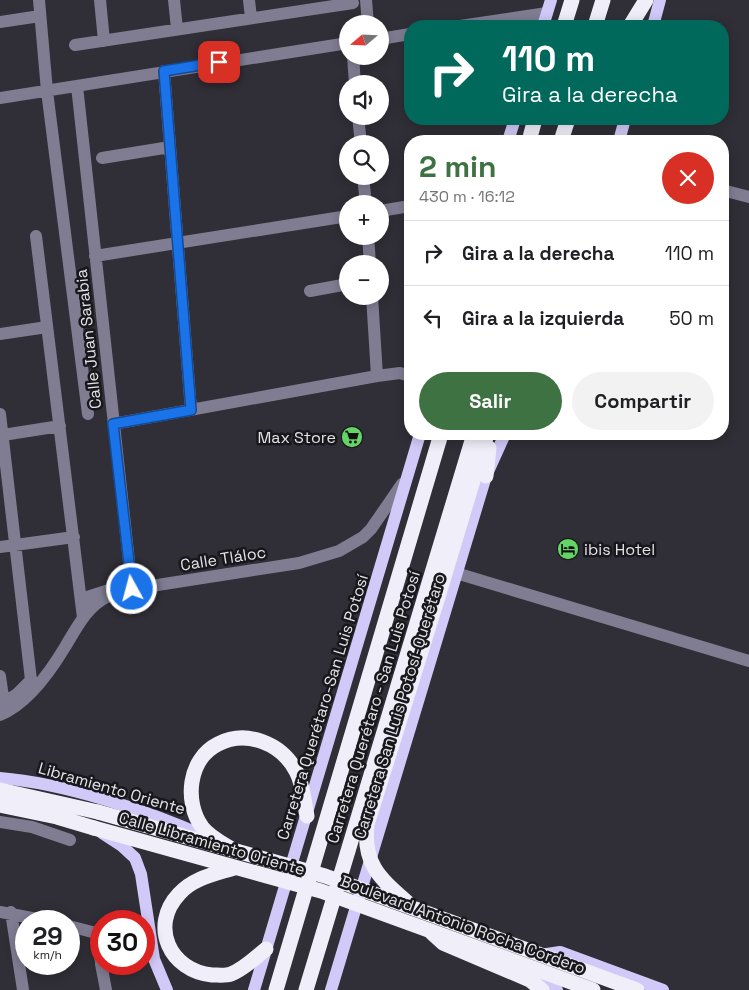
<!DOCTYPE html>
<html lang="es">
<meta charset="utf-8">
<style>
:root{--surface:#fff;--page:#f2f2f2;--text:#202124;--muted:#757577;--line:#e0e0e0;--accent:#3f7242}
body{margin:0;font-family:"Space Grotesk",sans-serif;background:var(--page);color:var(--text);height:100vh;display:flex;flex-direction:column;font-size:19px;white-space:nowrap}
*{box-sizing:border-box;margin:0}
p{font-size:16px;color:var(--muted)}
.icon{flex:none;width:28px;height:28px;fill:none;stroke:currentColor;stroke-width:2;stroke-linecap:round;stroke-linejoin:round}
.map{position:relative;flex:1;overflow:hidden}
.side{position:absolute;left:404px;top:135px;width:325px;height:305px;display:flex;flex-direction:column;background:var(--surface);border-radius:20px;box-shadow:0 2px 12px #0003}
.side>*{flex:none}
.top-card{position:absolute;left:404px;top:20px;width:325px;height:105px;border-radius:20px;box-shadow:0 2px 12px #0003;background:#00695c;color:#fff;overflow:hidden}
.needle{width:32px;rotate:251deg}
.buttons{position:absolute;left:339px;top:15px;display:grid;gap:10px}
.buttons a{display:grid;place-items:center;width:50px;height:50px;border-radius:50%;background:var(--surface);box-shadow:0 2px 12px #0003;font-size:25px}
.speed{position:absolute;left:15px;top:910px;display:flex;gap:10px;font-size:25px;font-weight:700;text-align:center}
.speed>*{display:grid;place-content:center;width:65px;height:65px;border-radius:50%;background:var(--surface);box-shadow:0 2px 12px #0003;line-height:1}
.speed small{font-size:12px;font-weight:400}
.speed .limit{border:8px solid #d22;background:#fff;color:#111}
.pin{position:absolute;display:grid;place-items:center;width:42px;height:42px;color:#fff;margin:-21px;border-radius:10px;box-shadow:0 2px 8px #0006}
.me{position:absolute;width:55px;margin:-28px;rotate:353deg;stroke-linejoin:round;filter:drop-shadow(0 0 4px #0008)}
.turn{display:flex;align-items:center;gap:18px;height:105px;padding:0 15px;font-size:22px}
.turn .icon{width:65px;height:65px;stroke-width:2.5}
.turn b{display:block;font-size:35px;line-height:42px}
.round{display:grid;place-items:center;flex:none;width:52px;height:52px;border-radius:26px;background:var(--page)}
.headline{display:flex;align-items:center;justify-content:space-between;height:85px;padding:0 15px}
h1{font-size:30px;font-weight:800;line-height:38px;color:var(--accent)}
.primary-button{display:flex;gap:10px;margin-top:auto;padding:10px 15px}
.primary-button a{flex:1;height:58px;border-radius:30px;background:var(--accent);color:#fff;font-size:20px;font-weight:800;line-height:58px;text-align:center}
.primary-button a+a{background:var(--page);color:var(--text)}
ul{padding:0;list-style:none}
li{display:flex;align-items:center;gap:15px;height:65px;padding:0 15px;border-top:1px solid var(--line)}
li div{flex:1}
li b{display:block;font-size:19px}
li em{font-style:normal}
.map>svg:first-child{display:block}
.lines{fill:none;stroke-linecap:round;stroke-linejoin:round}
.minor{stroke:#807c92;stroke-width:12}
.major{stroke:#d1c9f7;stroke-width:12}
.highway{stroke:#f0eef9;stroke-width:15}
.highway-bridge{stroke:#f0eef9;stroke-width:15}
.route-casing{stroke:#114b97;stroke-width:12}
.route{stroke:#1a73e8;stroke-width:9}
.labels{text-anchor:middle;stroke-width:5;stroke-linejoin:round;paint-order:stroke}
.street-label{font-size:16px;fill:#e3e2e7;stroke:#18171b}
.poi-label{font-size:16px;fill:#e3e2e7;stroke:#18171b;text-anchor:end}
</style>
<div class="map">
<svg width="749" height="990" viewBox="0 0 749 990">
<rect width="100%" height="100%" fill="#302e36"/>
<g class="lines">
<path class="minor" d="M39 0 47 91 88 414
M100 0 104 41
M174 0 177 29
M249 0 251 18
M366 0 368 24
M0 22 40 16
M460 26 547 13
M380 39 410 34
M75 45 353 3
M353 56 355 84
M164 71 191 410
M77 86 132 589
M0 98 348 43
M358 116 361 144
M102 158 170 147
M363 176 366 204
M722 190 749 197
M380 211 410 206
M36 236 83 618
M368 236 370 264
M95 256 348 216
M310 291 348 284
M372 296 377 376
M0 334 47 327
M0 414 31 680 17 694 0 705
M113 424 377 376 400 373 410 376
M3 435 60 426
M0 547 74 537
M456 573 749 661
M81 599 112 589 131 577
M0 676 4 704 10 709
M0 715C28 704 50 672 65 647 76 629 87 606 107 597 114 593 124 592 132 589L299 563 339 551 363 537 371 529 402 484
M0 822 32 827 70 840
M0 912 48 921
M11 912 23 990
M69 926 96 933 101 962
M101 964 106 990"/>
<path class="major" d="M543 26 551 0
M653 26 660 0
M508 141 515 119
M619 141 625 119
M0 778C63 783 149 811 206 837
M102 833 122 846 135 858 141 874 154 959 167 990
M540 955 560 952 663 990
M535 982 557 990
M254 990 420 434
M331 990 486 476 505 434"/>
<path class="highway" d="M564 26 572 0
M595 26 603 0
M630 26 646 0
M529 141 535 119
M561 141 568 119
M486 476 489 448
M438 597 487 434
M0 790 98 812
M0 805 57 817 94 828
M230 848C220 842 209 836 202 827 184 802 188 759 218 744 247 729 282 744 296 771 303 783 304 802 307 816
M234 868C215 874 193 878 179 894 149 926 170 971 212 975 218 975 226 976 231 974 244 969 255 958 266 949
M432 933 443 943 530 980 542 990
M276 990 441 434
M306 990 474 434"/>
<path class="highway-bridge" d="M98 812 325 876 637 990
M94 828 321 891 593 990
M408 903C380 878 363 865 367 825L438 597"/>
</g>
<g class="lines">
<g class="route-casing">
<path id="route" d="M132 589 113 424 191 410 164 71 219 62"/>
</g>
<use href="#route" class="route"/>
</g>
<defs>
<g id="supermarket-disc" transform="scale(1.125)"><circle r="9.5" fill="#65d467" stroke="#18171b"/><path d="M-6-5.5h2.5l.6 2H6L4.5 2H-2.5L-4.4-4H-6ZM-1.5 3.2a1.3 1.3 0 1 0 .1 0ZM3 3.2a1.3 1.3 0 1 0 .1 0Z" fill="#111"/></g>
<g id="hotel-disc" transform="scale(1.125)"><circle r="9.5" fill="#65d467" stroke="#18171b"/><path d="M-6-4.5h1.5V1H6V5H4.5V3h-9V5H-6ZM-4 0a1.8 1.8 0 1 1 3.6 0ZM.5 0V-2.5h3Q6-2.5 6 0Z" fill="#111"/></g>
</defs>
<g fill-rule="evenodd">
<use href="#supermarket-disc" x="352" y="437"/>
<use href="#hotel-disc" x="568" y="549"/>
</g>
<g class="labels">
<g class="street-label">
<text transform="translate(88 339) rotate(-96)" y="6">Calle Juan Sarabia</text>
<text transform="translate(223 558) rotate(-9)" y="6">Calle Tláloc</text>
<text transform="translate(399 706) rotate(-73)" y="6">Carretera San Luis Potosí-Querétaro</text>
<text transform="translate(322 707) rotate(-73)" y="6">Carretera Querétaro-San Luis Potosí</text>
<text transform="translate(373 707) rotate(-73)" y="6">Carretera Querétaro - San Luis Potosí</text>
<text transform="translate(112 788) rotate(16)" y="6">Libramiento Oriente</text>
<text transform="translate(212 843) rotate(16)" y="6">Calle Libramiento Oriente</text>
<text transform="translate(463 924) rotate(20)" y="6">Boulevard Antonio Rocha Cordero</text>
</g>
<g class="poi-label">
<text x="336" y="443">Max Store</text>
<text x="584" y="555" text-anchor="start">ibis Hotel</text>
</g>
</g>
</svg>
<div class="buttons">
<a><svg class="needle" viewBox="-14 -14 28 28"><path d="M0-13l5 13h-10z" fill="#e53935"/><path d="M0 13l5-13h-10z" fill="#757577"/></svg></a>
<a><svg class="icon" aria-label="sound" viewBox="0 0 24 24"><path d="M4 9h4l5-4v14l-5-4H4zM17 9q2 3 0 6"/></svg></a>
<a><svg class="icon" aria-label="search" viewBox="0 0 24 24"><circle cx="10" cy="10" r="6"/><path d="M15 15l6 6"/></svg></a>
<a>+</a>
<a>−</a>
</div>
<div class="speed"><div>29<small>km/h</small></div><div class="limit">30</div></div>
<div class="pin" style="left:219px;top:62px;background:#d93025"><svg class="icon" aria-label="arrive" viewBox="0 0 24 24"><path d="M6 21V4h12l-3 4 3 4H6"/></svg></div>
<svg class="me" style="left:132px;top:589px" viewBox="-20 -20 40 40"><circle r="17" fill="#1a73e8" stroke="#fff" stroke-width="3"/><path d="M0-11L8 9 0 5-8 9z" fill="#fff"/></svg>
<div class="top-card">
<div class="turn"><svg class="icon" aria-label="right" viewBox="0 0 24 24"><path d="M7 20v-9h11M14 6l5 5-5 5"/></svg><div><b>110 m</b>Gira a la derecha</div></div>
</div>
<section class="side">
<div class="headline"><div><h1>2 min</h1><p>430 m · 16:12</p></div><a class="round" style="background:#d93025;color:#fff"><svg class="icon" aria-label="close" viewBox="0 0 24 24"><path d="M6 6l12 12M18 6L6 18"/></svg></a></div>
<ul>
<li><svg class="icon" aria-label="right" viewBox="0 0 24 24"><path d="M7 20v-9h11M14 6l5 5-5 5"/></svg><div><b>Gira a la derecha</b></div><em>110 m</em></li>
<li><svg class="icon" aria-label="left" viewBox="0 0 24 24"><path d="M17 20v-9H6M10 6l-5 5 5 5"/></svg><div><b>Gira a la izquierda</b></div><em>50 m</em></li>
</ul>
<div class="primary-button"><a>Salir</a><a>Compartir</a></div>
</section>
</div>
